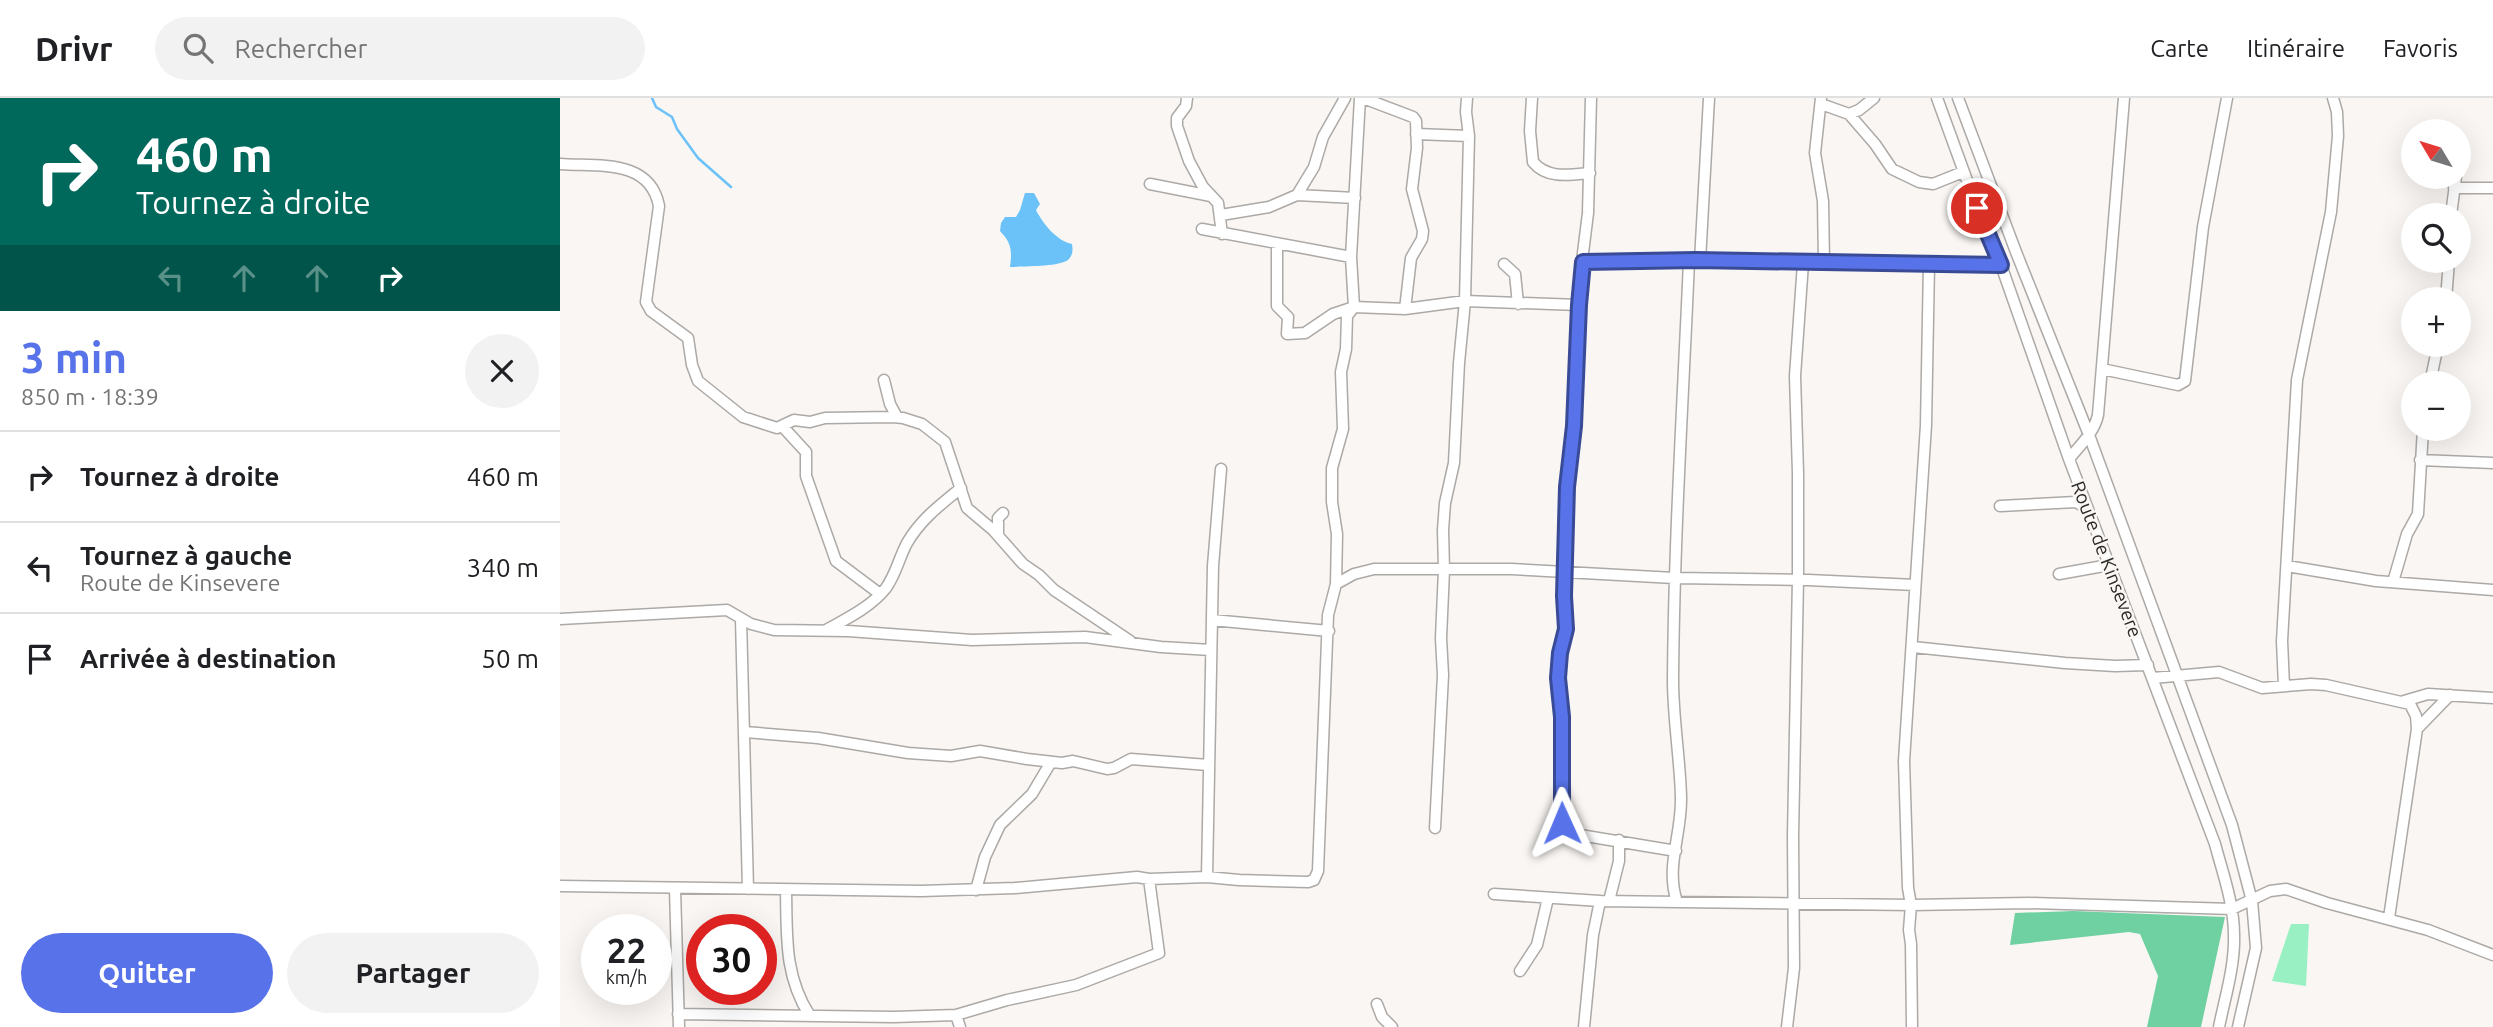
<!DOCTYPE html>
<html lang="fr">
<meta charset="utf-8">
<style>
:root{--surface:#fff;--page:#f2f2f2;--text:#202124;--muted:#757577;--line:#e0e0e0;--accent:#5873e9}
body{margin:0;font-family:Ubuntu,sans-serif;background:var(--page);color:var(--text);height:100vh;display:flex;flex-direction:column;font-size:26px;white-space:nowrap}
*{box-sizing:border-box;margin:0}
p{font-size:23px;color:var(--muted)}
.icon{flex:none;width:38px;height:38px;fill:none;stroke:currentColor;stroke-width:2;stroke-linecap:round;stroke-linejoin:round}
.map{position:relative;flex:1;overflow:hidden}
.details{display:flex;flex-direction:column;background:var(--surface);width:560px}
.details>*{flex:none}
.hud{background:#00695c;color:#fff;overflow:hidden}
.needle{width:46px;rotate:308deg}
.tools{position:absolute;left:1841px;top:21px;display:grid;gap:14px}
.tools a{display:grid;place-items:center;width:70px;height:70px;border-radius:50%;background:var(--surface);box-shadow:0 7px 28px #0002;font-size:35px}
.speed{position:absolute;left:21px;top:816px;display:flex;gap:14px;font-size:35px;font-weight:700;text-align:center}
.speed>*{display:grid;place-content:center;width:91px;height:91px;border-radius:50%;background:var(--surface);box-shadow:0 7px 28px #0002;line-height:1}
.speed small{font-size:18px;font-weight:400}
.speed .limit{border:10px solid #d22;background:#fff;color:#111}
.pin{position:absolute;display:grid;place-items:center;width:60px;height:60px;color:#fff;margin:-30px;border:4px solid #fff;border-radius:50%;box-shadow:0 2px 7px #0007}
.me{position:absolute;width:77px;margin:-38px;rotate:359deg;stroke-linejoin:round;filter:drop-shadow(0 0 5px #0008)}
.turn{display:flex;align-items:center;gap:24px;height:147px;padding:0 21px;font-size:32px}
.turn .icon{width:91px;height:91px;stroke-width:2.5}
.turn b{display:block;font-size:49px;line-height:60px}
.lanes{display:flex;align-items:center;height:66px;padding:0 21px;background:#0003;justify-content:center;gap:35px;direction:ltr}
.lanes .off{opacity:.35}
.round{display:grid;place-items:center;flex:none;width:74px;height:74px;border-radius:37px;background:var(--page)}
.overview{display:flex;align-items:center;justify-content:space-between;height:119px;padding:0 21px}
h1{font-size:42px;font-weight:700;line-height:52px;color:var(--accent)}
.button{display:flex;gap:14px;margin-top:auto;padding:14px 21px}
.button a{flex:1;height:80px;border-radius:42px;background:var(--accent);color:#fff;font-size:28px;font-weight:700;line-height:80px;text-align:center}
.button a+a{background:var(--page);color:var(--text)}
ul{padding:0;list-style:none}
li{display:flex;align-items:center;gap:21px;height:91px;padding:0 21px;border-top:2px solid var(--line)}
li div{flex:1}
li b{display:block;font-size:26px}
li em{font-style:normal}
header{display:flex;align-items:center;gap:42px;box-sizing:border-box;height:98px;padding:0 35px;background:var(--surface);border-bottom:2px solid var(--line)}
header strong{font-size:33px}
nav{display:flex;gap:38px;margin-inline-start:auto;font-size:24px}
.search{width:490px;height:63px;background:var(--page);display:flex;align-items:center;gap:18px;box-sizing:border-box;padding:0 24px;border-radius:38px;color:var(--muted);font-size:26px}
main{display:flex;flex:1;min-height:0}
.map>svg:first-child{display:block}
.green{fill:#98f0c3}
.forest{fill:#6fd1a1}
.water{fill:#6ac2f9}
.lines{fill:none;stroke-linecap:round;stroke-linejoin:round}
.stream{stroke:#6ac2f9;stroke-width:2.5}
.minor-casing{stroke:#aca9a6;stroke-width:13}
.minor{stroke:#fff;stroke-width:10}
.route-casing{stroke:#394b97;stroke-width:18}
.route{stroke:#5873e9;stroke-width:12}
.labels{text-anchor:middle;stroke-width:5;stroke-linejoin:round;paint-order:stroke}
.street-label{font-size:19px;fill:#2a2928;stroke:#f9f6f3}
</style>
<header>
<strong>Drivr</strong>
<div class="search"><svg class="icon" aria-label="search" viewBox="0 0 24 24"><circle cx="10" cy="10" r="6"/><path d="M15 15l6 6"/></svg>Rechercher</div>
<nav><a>Carte</a><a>Itinéraire</a><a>Favoris</a></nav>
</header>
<main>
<section class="details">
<div class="hud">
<div class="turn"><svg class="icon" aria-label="right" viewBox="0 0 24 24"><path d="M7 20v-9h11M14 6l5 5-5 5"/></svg><div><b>460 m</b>Tournez à droite</div></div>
<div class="lanes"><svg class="icon off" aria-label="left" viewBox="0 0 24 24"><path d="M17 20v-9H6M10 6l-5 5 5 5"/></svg><svg class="icon off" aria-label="ahead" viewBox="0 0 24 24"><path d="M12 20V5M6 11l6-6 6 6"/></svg><svg class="icon off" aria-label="ahead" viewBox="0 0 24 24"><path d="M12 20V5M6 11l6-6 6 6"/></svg><svg class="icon" aria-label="right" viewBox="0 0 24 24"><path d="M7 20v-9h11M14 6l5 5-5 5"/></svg></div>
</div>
<div class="overview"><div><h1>3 min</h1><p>850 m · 18:39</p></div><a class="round"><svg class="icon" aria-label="close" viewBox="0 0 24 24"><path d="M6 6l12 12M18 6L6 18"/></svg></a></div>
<ul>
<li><svg class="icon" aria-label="right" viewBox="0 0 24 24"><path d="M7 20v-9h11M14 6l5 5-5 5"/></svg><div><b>Tournez à droite</b></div><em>460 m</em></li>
<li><svg class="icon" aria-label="left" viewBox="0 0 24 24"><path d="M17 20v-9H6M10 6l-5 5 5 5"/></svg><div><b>Tournez à gauche</b><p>Route de Kinsevere</p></div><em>340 m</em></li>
<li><svg class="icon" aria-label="arrive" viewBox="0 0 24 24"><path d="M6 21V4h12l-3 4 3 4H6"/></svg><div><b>Arrivée à destination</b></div><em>50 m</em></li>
</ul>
<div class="button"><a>Quitter</a><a>Partager</a></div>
</section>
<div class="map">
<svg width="1933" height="929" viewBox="0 0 1933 929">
<rect width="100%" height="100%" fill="#f9f6f3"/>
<path class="green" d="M1731 826H1749L1746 888 1712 883Z"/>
<path class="forest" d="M1513 813 1665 819 1641 929H1587L1598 878 1580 836 1569 834 1450 847 1455 815Z"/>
<path class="water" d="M465 95H474L480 106 476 112C483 126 497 143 512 146 513 152 513 157 508 162 498 169 464 168 450 169 452 154 452 145 440 133L441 125 445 119H456L460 112Z"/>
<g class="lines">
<path class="stream" d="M92 0 96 9 112 19 117 31 138 60 171 89"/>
<g class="minor-casing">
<path id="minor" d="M627 0 626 8 617 20V28L629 63 643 89 658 105 662 136
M803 0 853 19 856 23 857 50 852 91 863 133 862 141 851 160 845 211
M907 0 906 14 909 38
M972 0 970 33 973 64C987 81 1009 77 1030 75
M1031 0 1028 115 1020 179 1018 274 1007 389 1004 475 1006 531 1000 555 998 580 1002 636 1001 717 1005 730 1014 736 1116 753
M1261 0 1255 55 1263 103 1264 165
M1377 0 1424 129 1441 167 1509 361 1655 746C1663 776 1674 806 1674 837 1675 868 1665 899 1659 929
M1398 0 1456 154 1529 337 1672 727 1692 803 1696 850 1678 929
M1261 6 1289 16 1299 12 1314 0
M1289 16 1315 46 1332 71 1359 84 1373 86 1403 74
M856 36 909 38 905 203 899 265 894 365 885 405 883 432 884 472 881 540 883 577 875 730
M0 66C37 69 90 60 99 108L86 204 91 213 128 240 132 267 138 283 183 319 217 330 234 322 250 324 265 320 333 319 343 320 362 326 385 344 407 410 433 432 463 466 479 477 494 492 570 543
M1899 71 1903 59
M590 86 651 98
M1894 90H1933
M737 97 795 100
M661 117 709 109 737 97 754 69 763 39 785 0
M1891 117 1896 79
M642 131 791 159
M717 146V208L728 219 727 236 745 235 773 216 794 209 845 211 905 203 1019 207
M1140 163 1149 0
M1023 164 1136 162 1441 167
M944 166 955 176 958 206
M1886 201 1889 163
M1542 271 1618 287 1625 283 1643 129 1667 0
M324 282 330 306 337 319
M1870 285 1878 247
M223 329 246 354V378L276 463 320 496
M1509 361C1520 347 1534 335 1538 317L1564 0
M1860 362 1933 365
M1440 408 1516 404 1528 411
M438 437V420L443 415
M1727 468 1816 483 1933 492
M1499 476 1549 467
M1833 484 1847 436 1858 416 1863 331
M776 486 777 436 772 404V370L783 331 781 274 786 251 787 218 794 209 791 159 800 0
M0 521 167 512 191 526 214 532 288 533 412 542 525 539 601 549 651 552
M181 521 188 791
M652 522 769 533
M268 531C288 520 312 508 326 490 336 476 339 460 347 445 361 421 380 407 401 390
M1353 549 1505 565 1555 568 1588 567
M1593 580 1659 574 1702 590 1751 586 1766 587 1850 606 1856 618 1857 631 1829 820
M1724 588 1722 543 1737 282 1771 114 1778 38 1777 14 1773 0
M1844 603 1868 596 1933 600
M1857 631 1890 597
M185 634 258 640 348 655 391 658 420 653 467 661 502 665 513 663 547 671 554 670 571 661 648 667
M647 779 653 468 661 371
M0 788 361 793 455 790 577 779 589 781 647 779 679 782 748 784 754 782 758 773 768 517 776 486 794 476 814 471H951L1114 480 1248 482 1355 487
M115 791 119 929
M226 792C227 838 224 878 250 918
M416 792 425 759 440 727 472 696 491 664
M934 796 1040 803 1351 807 1469 805 1672 811 1710 793 1726 791 1767 805 1868 832 1933 857
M1049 803 1059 763V742
M1117 804C1105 768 1122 737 1121 699 1120 660 1113 621 1113 582 1114 442 1123 303 1129 163
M960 873 977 847 988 800
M817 906 822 919 832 929
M118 916 334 919 396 917 447 902 516 887 599 855 589 781
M396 917 400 929
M1024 929 1033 837 1040 803
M1227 929 1234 870 1233 738 1238 481V375L1235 278 1243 165
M1352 929 1351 846 1349 832 1351 807 1348 790 1344 663 1366 327 1369 166"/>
</g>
<use href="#minor" class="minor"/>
</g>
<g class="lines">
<g class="route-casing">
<path id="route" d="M1002 725V619L998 580 1000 555 1006 531 1004 498 1007 389 1014 328 1019 207 1023 164 1136 162 1441 167 1417 110"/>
</g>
<use href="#route" class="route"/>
</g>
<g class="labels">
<g class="street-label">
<text transform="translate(1547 461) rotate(69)" y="7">Route de Kinsevere</text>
</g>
</g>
</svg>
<div class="tools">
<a><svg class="needle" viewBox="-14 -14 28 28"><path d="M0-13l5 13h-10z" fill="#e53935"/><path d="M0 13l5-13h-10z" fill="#757577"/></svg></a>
<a><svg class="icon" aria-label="search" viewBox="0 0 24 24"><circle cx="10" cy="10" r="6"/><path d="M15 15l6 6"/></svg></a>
<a>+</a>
<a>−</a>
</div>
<div class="speed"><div>22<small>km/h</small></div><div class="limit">30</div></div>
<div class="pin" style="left:1417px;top:110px;background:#d93025"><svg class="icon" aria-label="arrive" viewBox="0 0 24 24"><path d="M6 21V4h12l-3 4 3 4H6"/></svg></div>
<svg class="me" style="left:1002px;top:725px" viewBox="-20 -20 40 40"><path d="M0-17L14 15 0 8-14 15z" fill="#5873e9" stroke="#fff" stroke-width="4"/></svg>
</div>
</main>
